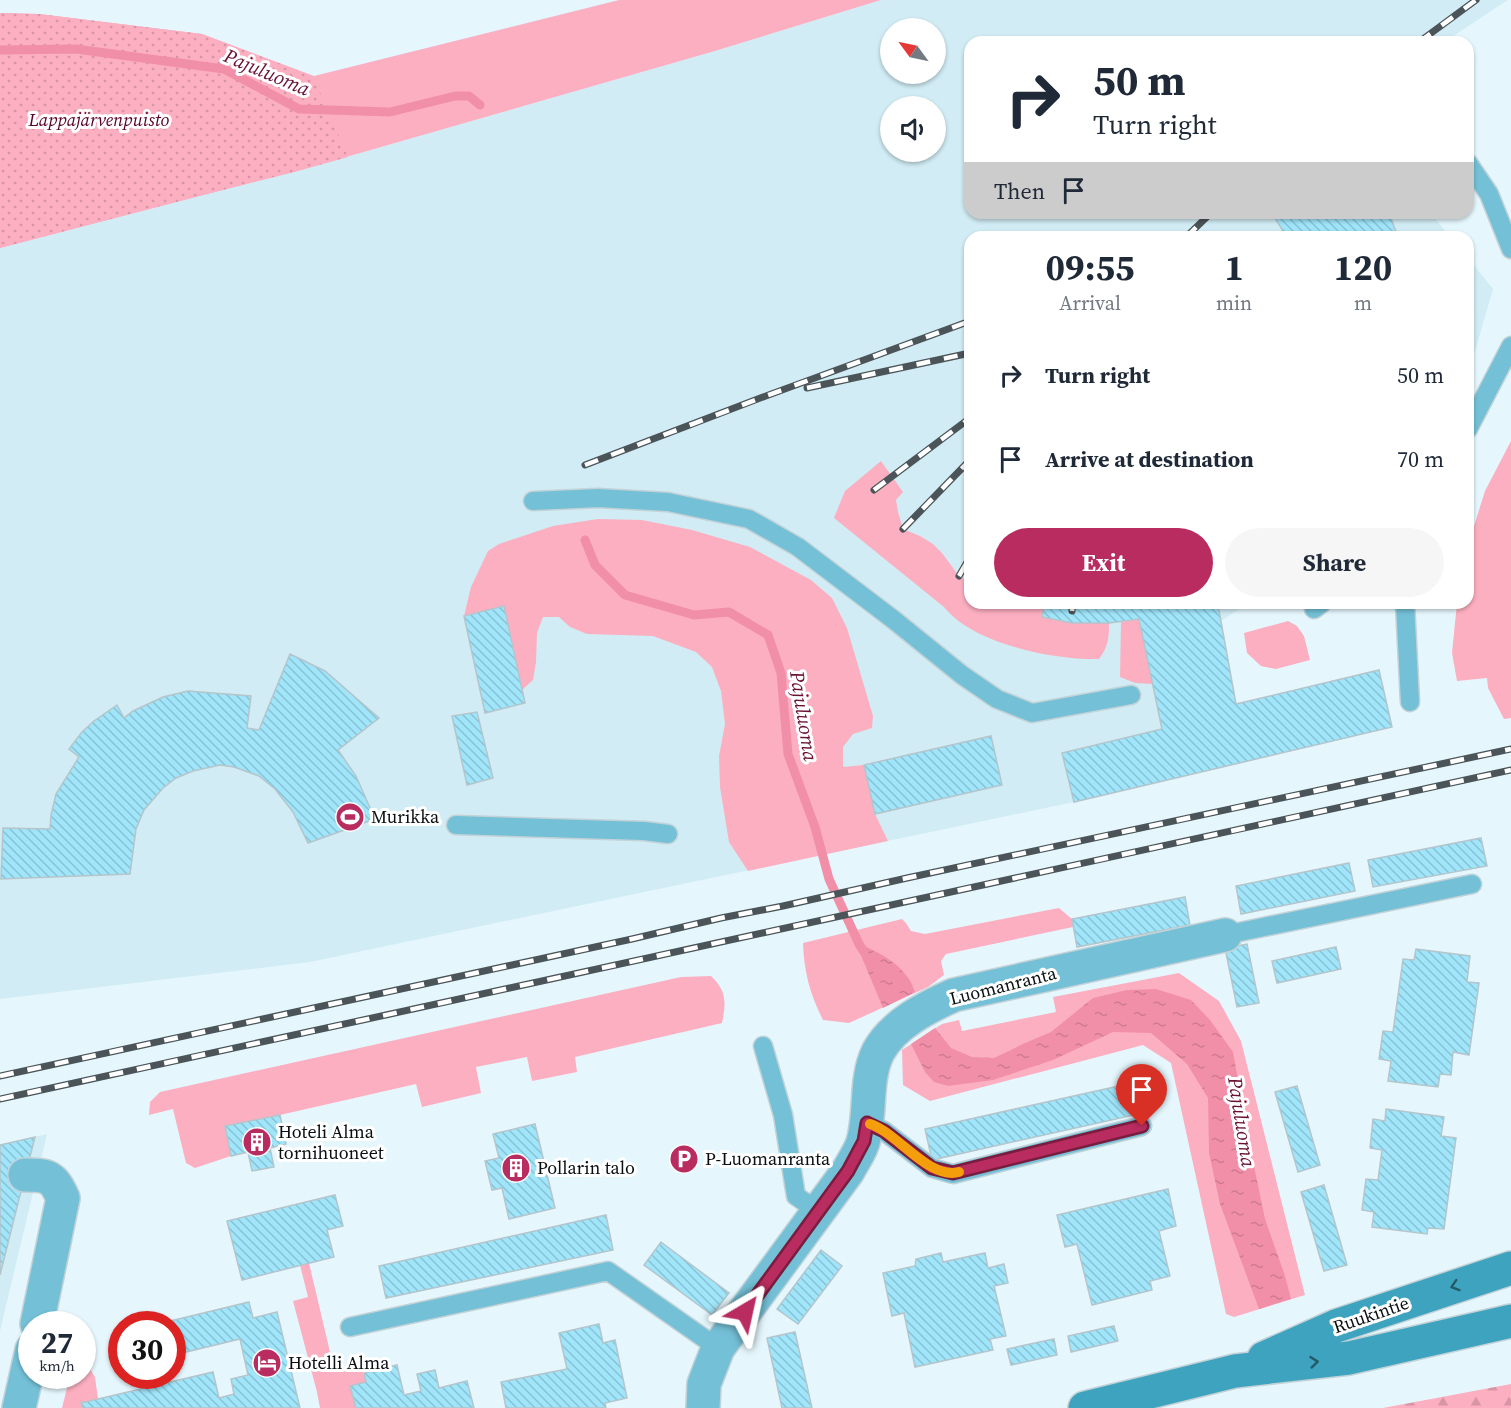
<!DOCTYPE html>
<meta charset="utf-8">
<style>
:root{--surface:#fff;--page:#f6f6f7;--text:#1f2937;--muted:#747a83;--accent:#b92c60}
body{margin:0;font-family:"Source Serif 4",serif;background:var(--page);color:var(--text);height:100vh;display:flex;flex-direction:column;font-size:22px;white-space:nowrap}
*{box-sizing:border-box;margin:0}
p{font-size:20px;color:var(--muted)}
.icon{flex:none;width:33px;height:33px;fill:none;stroke:currentColor;stroke-width:2;stroke-linecap:round;stroke-linejoin:round}
.map{position:relative;flex:1;overflow:hidden}
.drawer{position:absolute;left:964px;top:231px;width:510px;height:378px;display:flex;flex-direction:column;background:var(--surface);border-radius:18px;box-shadow:0 2px 4px #0004}
.drawer>*{flex:none}
.top-card{position:absolute;left:964px;top:36px;width:510px;height:183px;border-radius:18px;box-shadow:0 2px 4px #0004;background:#fff;color:var(--text);overflow:hidden}
.needle{width:39px;rotate:303deg}
.buttons{position:absolute;left:880px;top:18px;display:grid;gap:12px}
.buttons a{display:grid;place-items:center;width:66px;height:66px;border-radius:50%;background:var(--surface);box-shadow:0 2px 4px #0004;font-size:30px}
.speed{position:absolute;left:18px;top:1311px;display:flex;gap:12px;font-size:30px;font-weight:700;text-align:center}
.speed>*{display:grid;place-content:center;width:78px;height:78px;border-radius:50%;background:var(--surface);box-shadow:0 2px 4px #0004;line-height:1}
.speed small{font-size:15px;font-weight:400}
.speed .limit{border:9px solid #d22;background:#fff;color:#111}
.pin{position:absolute;display:grid;place-items:center;width:51px;height:51px;color:#fff;margin:-62px -26px;border-radius:50% 50% 50% 0;rotate:-45deg;box-shadow:0 0 6px #0007}
.pin .icon{rotate:45deg}
.me{position:absolute;width:66px;margin:-33px;rotate:36deg;stroke-linejoin:round;filter:drop-shadow(0 0 4px #0008)}
.turn{display:flex;align-items:center;gap:21px;height:126px;padding:0 30px;font-size:27px}
.turn .icon{width:78px;height:78px;stroke-width:2.5}
.turn b{display:block;font-size:42px;line-height:51px}
.then{display:flex;align-items:center;height:57px;padding:0 30px;background:#0003;gap:12px;font-size:22px}
.eta{display:flex;justify-content:space-evenly;align-items:center;height:102px;text-align:center}
.eta b{font-size:36px;font-weight:700;line-height:42px}
.primary-button{display:flex;gap:12px;margin-top:auto;padding:12px 30px}
.primary-button a{flex:1;height:69px;border-radius:36px;background:var(--accent);color:#fff;font-size:24px;font-weight:700;line-height:69px;text-align:center}
.primary-button a+a{background:var(--page);color:var(--text)}
ul{padding:0;list-style:none}
li{display:flex;align-items:center;gap:18px;height:84px;padding:0 30px}
li div{flex:1}
li b{display:block;font-size:22px}
li em{font-style:normal}
.map>svg:first-child{display:block}
.built{fill:#d1ecf4;fill-rule:evenodd}
.grass{fill:#fcafc1}
.forest{fill:url(#forest-firs)}
.park{fill:url(#park-dots)}
.water{fill:url(#water-ripples)}
.lines{fill:none;stroke-linecap:round;stroke-linejoin:round}
.stream{stroke:#f28fa8;stroke-width:9}
.building{fill:url(#building-back-hatch);stroke:#b4c5cb;stroke-width:1.5}
.service-casing{stroke:#c2d2d7;stroke-width:21}
.minor-casing{stroke:#c2d2d7;stroke-width:36}
.secondary-casing{stroke:#c2d2d7;stroke-width:36}
.service{stroke:#74c0d7;stroke-width:18}
.minor{stroke:#74c0d7;stroke-width:33}
.secondary{stroke:#3ea3be;stroke-width:33}
.rail-casing{stroke:#4b5458;stroke-width:7}
.rail{stroke:#fff;stroke-width:4.5;stroke-dasharray:14;stroke-linecap:butt}
.oneway{stroke:#245968}
.route-casing{stroke:#781d3e;stroke-width:15}
.route{stroke:#b92c60;stroke-width:10}
.slow{stroke:#f59e0b;stroke-width:10}
.labels{text-anchor:middle;stroke-width:6;stroke-linejoin:round;paint-order:stroke}
.park-label{font-size:18px;font-style:italic;fill:#5a0027;stroke:#fff}
.poi-label{font-size:18px;fill:#090f11;stroke:#fff;text-anchor:start}
.street-label{font-size:18px;fill:#090f11;stroke:#fff}
.water-label{font-size:20px;font-style:italic;fill:#691133;stroke:#fff}
</style>
<div class="map">
<svg width="1511" height="1408" viewBox="0 0 1511 1408">
<defs>
<pattern id="forest-firs" width="22" height="20" patternUnits="userSpaceOnUse" patternTransform="scale(1.5)"><rect width="22" height="20" fill="#fcafc1"/><path d="M5 1l3.5 6h-7zM16 11l3.5 6h-7z" fill="#d795a5"/></pattern>
<pattern id="park-dots" width="8" height="8" patternUnits="userSpaceOnUse" patternTransform="scale(1.5)"><rect width="8" height="8" fill="#fcafc1"/><path d="M2 2h.1M6 6h.1" fill="none" stroke="#d795a5" stroke-width="1.8" stroke-linecap="round"/></pattern>
<pattern id="water-ripples" width="26" height="14" patternUnits="userSpaceOnUse" patternTransform="scale(1.5)"><rect width="26" height="14" fill="#f28fa8"/><path d="M2 4q2-2 4 0t4 0M15 11q2-2 4 0t4 0" fill="none" stroke="#ce7a90"/></pattern>
<pattern id="building-back-hatch" width="6" height="6" patternUnits="userSpaceOnUse" patternTransform="scale(1.5)"><rect width="6" height="6" fill="#a0e5fa"/><path d="M-1 5l2 2M0 0l6 6M5-1l2 2" fill="none" stroke="#88c3d5"/></pattern>
</defs>
<rect width="100%" height="100%" fill="#e5f7fd"/>
<path class="built" d="M881 0H1508L1444 42H970V213H1431L1450 237H970V603H1248L1221 621 1236 704 1162 729 1063 753 1074 802 310 962 0 999V248L207 194 294 172 715 51ZM891 28H936V74H891ZM891 106H936V152H891Z
M1469 259 1493 289 1469 372Z
M47 1134 0 1331V1145Z"/>
<path class="grass" d="M619 0H881L715 51 294 172 207 194 0 248V13L39 14 202 34 314 76Z
M1511 441V718L1504 719 1488 688 1487 678 1457 681 1452 653 1457 603H1468V547L1470 539 1485 491Z
M881 461 903 492 896 500 898 512 903 529 920 536 933 544 942 553 959 576 970 582V603H1023L1044 609 1043 617 1072 623H1109C1109 639 1108 647 1099 659 1054 660 973 644 944 607L834 518 845 491Z
M598 519 642 520 692 530 750 547 811 580 832 598 847 628 873 716 872 728 853 734 843 747V767L864 765 875 814 888 841 748 871 729 842 720 787 719 756 725 724 721 691 712 667 696 652 653 636 587 634 570 627 559 617H543L537 633 536 662 533 680 522 690 504 607 464 616 471 587 488 551 499 544 553 526Z
M1139 619 1153 684 1135 683 1120 677 1121 622Z
M1288 621 1297 626 1304 636 1310 660 1276 669 1261 666 1247 653 1244 633Z
M1059 908 1072 919 1073 927 946 954 941 961 944 975 928 987 849 1023 823 1020C810 994 804 972 803 943L902 919 906 923 911 931 925 934Z
M1179 973 1219 1001 1241 1041 1305 1295 1234 1317 1226 1314 1171 1063 1143 1045 930 1101 903 1085 902 1050 942 1024 959 1020 962 1031 1056 1012 1053 997Z
M711 976C727 991 726 1003 722 1023L575 1057 577 1072 532 1081 527 1057 476 1067 481 1093 422 1107 416 1084 280 1115 226 1126 231 1156 195 1168 186 1163 173 1109 149 1115 150 1102 160 1092 681 977Z
M309 1263 334 1369 361 1365 366 1382 350 1386 356 1408H320L317 1392 293 1301 308 1297 300 1265Z
M83 1362 86 1363 95 1377 98 1399 82 1403 83 1408H62L70 1376H82Z"/>
<path class="forest" d="M1511 1384V1408H1383Z"/>
<path class="park" d="M0 13 39 14 202 34 313 76 348 157 294 172 207 194 0 248Z"/>
<path class="water" d="M859 944C877 951 898 962 909 979 912 983 913 988 915 992L883 1008 860 953Z
M1156 989 1191 1000 1210 1020 1233 1052 1249 1142 1265 1219 1285 1276 1291 1299 1259 1309 1220 1204 1209 1153 1208 1098 1187 1064 1151 1033 1113 1032 1053 1060 993 1080 948 1086 934 1082 925 1072 911 1044 935 1028 951 1048 972 1057 994 1058 1025 1043 1051 1032 1093 998 1127 990Z"/>
<g class="lines">
<path class="stream" d="M0 50 76 49 224 69 299 109 390 112 455 96H469L480 105
M585 540 595 565 625 595 694 615 729 612 768 635 781 673 788 754 815 827 829 879 859 944 864 952"/>
</g>
<path class="building" d="M1272 213H1389L1398 237H1285L1283 231Z
M1045 603H1221L1218 605 1236 704 1379 670 1392 727 1074 802 1062 753 1162 729 1139 619 1109 623H1072L1042 617Z
M504 606 525 703 485 713 464 616Z
M290 654 325 671 379 718 338 750 356 776 375 819 308 843 293 812 275 789 259 776 234 767 220 765 193 771 176 778 163 788 144 810 136 829 130 874 1 879 3 828 50 829 51 815 56 794 79 757 69 749 82 732 94 721 117 705 124 718 133 711 163 697 188 691 251 696 247 728 259 730Z
M477 712 493 778 467 785 452 716Z
M991 736 1002 785 875 814 864 765Z
M1481 838 1487 866 1373 887 1368 860Z
M1349 863 1355 891 1241 914 1236 886Z
M1185 897 1190 925 1077 947 1072 919Z
M1247 944 1259 1003 1237 1007 1225 948Z
M1336 947 1341 969 1277 983 1272 961Z
M1416 949 1470 956 1467 982 1479 983 1469 1055 1453 1052 1451 1075 1440 1074 1438 1087 1388 1081 1391 1061 1379 1059 1383 1031 1393 1032 1403 959 1414 960Z
M1146 1080 1152 1111 932 1160 925 1129Z
M1297 1086 1320 1165 1298 1172 1275 1092Z
M1386 1109 1444 1117 1441 1136 1456 1138 1444 1229 1428 1228 1427 1234 1372 1227 1374 1212 1362 1210 1366 1179 1378 1180 1382 1150 1370 1148 1373 1119 1385 1121Z
M280 1115 286 1144 270 1148 274 1167 252 1171 248 1152 231 1156 225 1126Z
M535 1124 555 1208 509 1219 502 1188 492 1190 485 1161 499 1158 493 1134Z
M35 1137 16 1211 0 1275V1145Z
M1324 1185 1347 1265 1324 1271 1301 1192Z
M1168 1189 1176 1226 1159 1231 1170 1276 1150 1281 1152 1290 1092 1305 1077 1244 1065 1247 1057 1215Z
M335 1195 343 1226 327 1230 334 1257 242 1280 227 1221Z
M606 1215 613 1250 386 1298 379 1266Z
M661 1242 729 1293 712 1315 644 1265Z
M821 1250 842 1266 798 1324 777 1309Z
M941 1253 943 1262 985 1253 988 1268 1004 1264 1008 1283 994 1286 1006 1336 990 1339 993 1350 915 1367 904 1313 892 1316 883 1273 915 1266 916 1259Z
M249 1302 253 1318 277 1312 300 1408H83L81 1403 213 1372 219 1398 234 1394 231 1379 248 1375 240 1339 178 1354 172 1331V1324H171L170 1321Z
M599 1324 603 1343 615 1340 627 1398 605 1403 606 1408H506L501 1382 567 1369 559 1333Z
M1114 1326 1118 1341 1071 1352 1068 1336Z
M795 1332 812 1408H782L767 1338Z
M1054 1339 1057 1355 1011 1365 1007 1349Z
M397 1365 404 1395 421 1391 417 1374 435 1370 439 1388 467 1381 474 1408H356L350 1386 366 1382 364 1373Z"/>
<g class="lines">
<g class="service-casing">
<path id="service" d="M1468 163 1489 194 1511 249
M1468 429 1511 346
M533 501 598 498 668 502 749 519 798 547 894 620 962 675 997 699 1032 713 1131 695
M1405 603 1410 702
M1314 609 1322 603
M456 825 644 831 668 834
M1225 935 1472 884
M763 1046 783 1115 796 1196 819 1212
M867 1123 884 1131 932 1168 953 1174 1142 1126
M350 1327 608 1271 718 1348"/>
</g>
<g class="minor-casing">
<path id="minor" d="M25 1175C48 1175 53 1176 63 1198L37 1324
M19 1408 32 1350
M703 1408 704 1384 718 1348 848 1171C853 1161 862 1150 864 1138 871 1110 865 1079 878 1052 893 1024 927 1007 954 995L1225 935"/>
</g>
<g class="secondary-casing">
<path id="secondary" d="M1264 1358 1336 1326 1511 1268
M1085 1408 1235 1371 1349 1358 1511 1321"/>
</g>
<use href="#service" class="service"/>
<use href="#minor" class="minor"/>
<use href="#secondary" class="secondary"/>
<g class="rail-casing">
<path id="rail" d="M1419 42 1476 0
M1186 237 1211 213
M807 388 970 353
M585 465 763 397 970 321
M874 490 970 418
M903 529 970 460
M959 576 970 557
M1124 603V605
M1072 611 1073 603
M0 1076 632 939 721 918 783 906 907 878 1511 749
M0 1099 1511 770"/>
</g>
<use href="#rail" class="rail"/>
</g>
<defs><path id="oneway-chevron" d="M-2-3.5L2.5 0L-2 3.5" fill="none" stroke-width="1.6" stroke-linecap="round" stroke-linejoin="round" transform="scale(1.5)"/></defs>
<g class="oneway">
<use href="#oneway-chevron" transform="translate(1455 1286) rotate(162)"/>
<use href="#oneway-chevron" transform="translate(1314 1362) rotate(-6)"/>
</g>
<g class="lines">
<g class="route-casing">
<path id="route" d="M745 1312 848 1171 864 1141 867 1123 884 1131 932 1168 953 1173 1142 1126"/>
</g>
<use href="#route" class="route"/>
<path class="slow" d="M870 1124C898 1133 928 1180 959 1172"/>
</g>
<defs>
<g id="stadium-disc" transform="scale(1.5)"><circle r="9.5" fill="#b92c60" stroke="#fff"/><path d="M0-5a6.5 5 0 1 0 0 10a6.5 5 0 1 0 0-10ZM-3.5-1.8h7v3.6h-7Z" fill="#fff"/></g>
<g id="building-disc" transform="scale(1.5)"><circle r="9.5" fill="#b92c60" stroke="#fff"/><path d="M-4-6H4V6H1V3H-1V6H-4ZM-2.5-4.3h1.7v1.8h-1.7ZM.8-4.3h1.7v1.8H.8ZM-2.5-1h1.7V.8h-1.7ZM.8-1h1.7V.8H.8Z" fill="#fff"/></g>
<g id="parking-disc" transform="scale(1.5)"><circle r="9.5" fill="#b92c60" stroke="#fff"/><path d="M-3.5-5.5H1a3.5 3.5 0 0 1 0 7H-1V5.5H-3.5ZM-1-3.4V-.6H.8a1.4 1.4 0 0 0 0-2.8Z" fill="#fff"/></g>
<g id="hotel-disc" transform="scale(1.5)"><circle r="9.5" fill="#b92c60" stroke="#fff"/><path d="M-6-4.5h1.5V1H6V5H4.5V3h-9V5H-6ZM-4 0a1.8 1.8 0 1 1 3.6 0ZM.5 0V-2.5h3Q6-2.5 6 0Z" fill="#fff"/></g>
</defs>
<g fill-rule="evenodd">
<use href="#stadium-disc" x="350" y="817"/>
<use href="#building-disc" x="257" y="1142"/>
<use href="#parking-disc" x="684" y="1159"/>
<use href="#building-disc" x="516" y="1168"/>
<use href="#hotel-disc" x="267" y="1363"/>
</g>
<g class="labels">
<g class="park-label">
<text x="99" y="126">Lappajärvenpuisto</text>
</g>
<g class="poi-label">
<text x="371" y="823">Murikka</text>
<text x="278" y="1138">Hoteli Alma<tspan x="278" dy="21">tornihuoneet</tspan></text>
<text x="705" y="1165">P-Luomanranta</text>
<text x="537" y="1174">Pollarin talo</text>
<text x="288" y="1369">Hotelli Alma</text>
</g>
<g class="street-label">
<text transform="translate(1003 986) rotate(-14)" y="6">Luomanranta</text>
<text transform="translate(1371 1315) rotate(-19)" y="6">Ruukintie</text>
</g>
<g class="water-label">
<text transform="translate(267 72) rotate(23)" y="7">Pajuluoma</text>
<text transform="translate(804 716) rotate(81)" y="7">Pajuluoma</text>
<text transform="translate(1242 1122) rotate(81)" y="7">Pajuluoma</text>
</g>
</g>
</svg>
<div class="buttons">
<a><svg class="needle" viewBox="-14 -14 28 28"><path d="M0-13l5 13h-10z" fill="#e53935"/><path d="M0 13l5-13h-10z" fill="#747a83"/></svg></a>
<a><svg class="icon" aria-label="sound" viewBox="0 0 24 24"><path d="M4 9h4l5-4v14l-5-4H4zM17 9q2 3 0 6"/></svg></a>
</div>
<div class="speed"><div>27<small>km/h</small></div><div class="limit">30</div></div>
<div class="pin" style="left:1142px;top:1126px;background:#d93025"><svg class="icon" aria-label="arrive" viewBox="0 0 24 24"><path d="M6 21V4h12l-3 4 3 4H6"/></svg></div>
<svg class="me" style="left:745px;top:1312px" viewBox="-20 -20 40 40"><path d="M0-17L14 15 0 8-14 15z" fill="#b92c60" stroke="#fff" stroke-width="4"/></svg>
<div class="top-card">
<div class="turn"><svg class="icon" aria-label="right" viewBox="0 0 24 24"><path d="M7 20v-9h11M14 6l5 5-5 5"/></svg><div><b>50 m</b>Turn right</div></div>
<div class="then">Then<svg class="icon" aria-label="arrive" viewBox="0 0 24 24"><path d="M6 21V4h12l-3 4 3 4H6"/></svg></div>
</div>
<section class="drawer">
<div class="eta">
<div><b>09:55</b><p>Arrival</p></div>
<div><b>1</b><p>min</p></div>
<div><b>120</b><p>m</p></div>
</div>
<ul>
<li><svg class="icon" aria-label="right" viewBox="0 0 24 24"><path d="M7 20v-9h11M14 6l5 5-5 5"/></svg><div><b>Turn right</b></div><em>50 m</em></li>
<li><svg class="icon" aria-label="arrive" viewBox="0 0 24 24"><path d="M6 21V4h12l-3 4 3 4H6"/></svg><div><b>Arrive at destination</b></div><em>70 m</em></li>
</ul>
<div class="primary-button"><a>Exit</a><a>Share</a></div>
</section>
</div>
